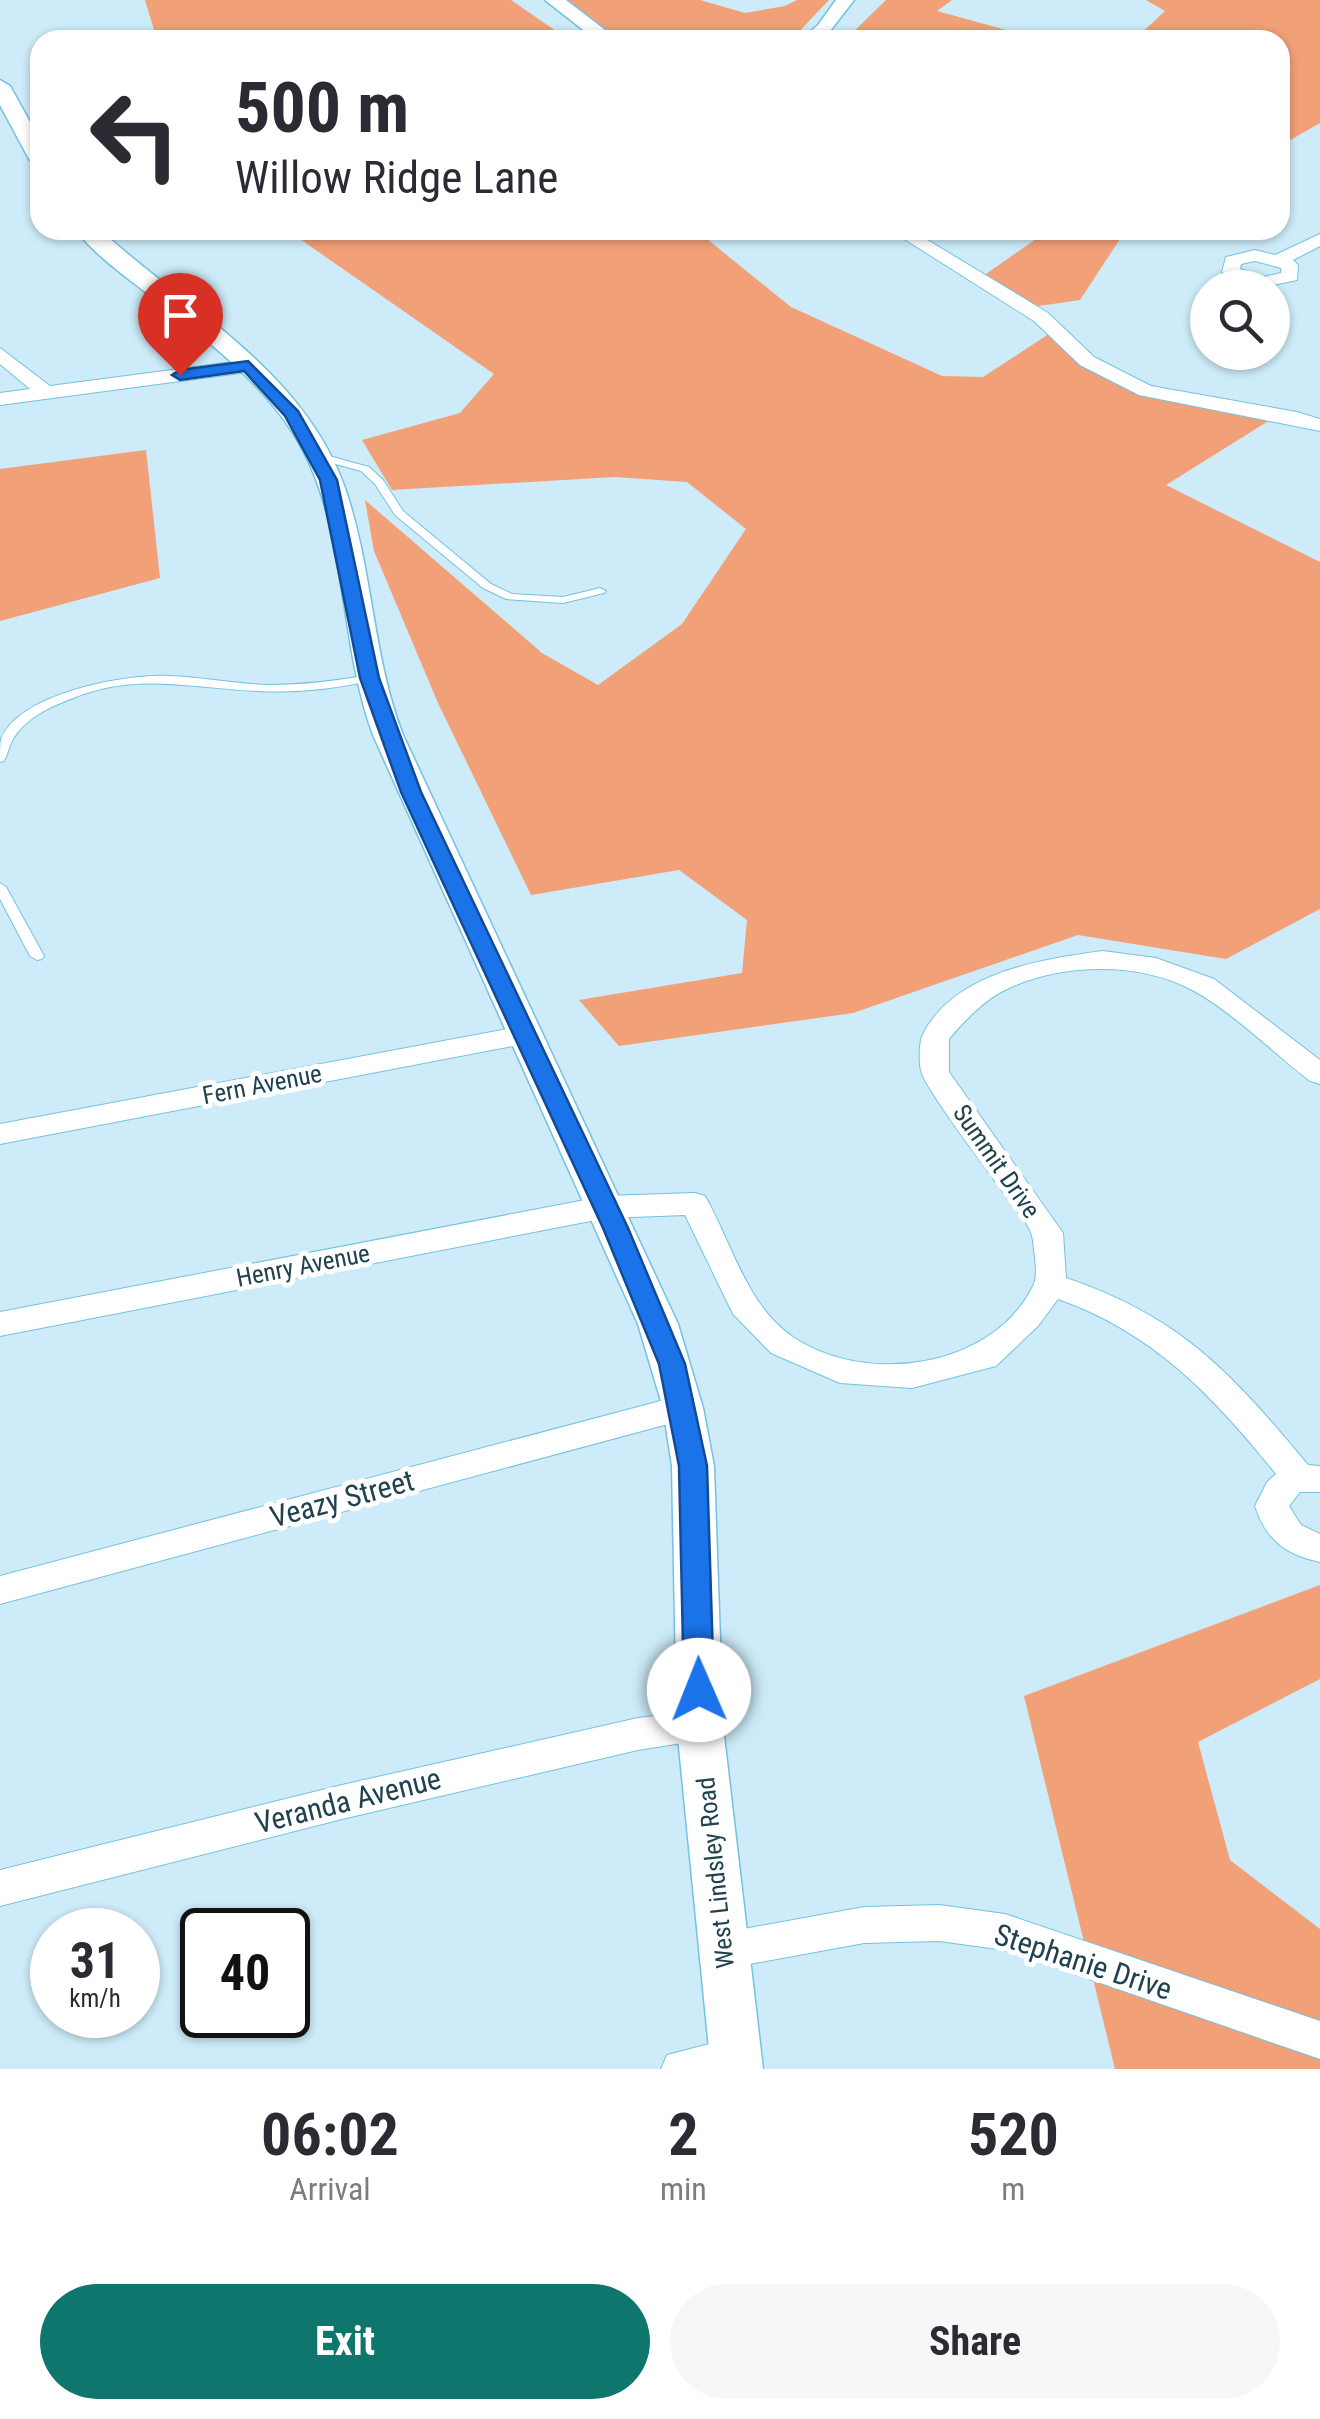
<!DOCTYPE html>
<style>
:root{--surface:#fff;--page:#f7f7f7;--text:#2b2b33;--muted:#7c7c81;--accent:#0f766e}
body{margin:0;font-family:"Roboto Condensed",sans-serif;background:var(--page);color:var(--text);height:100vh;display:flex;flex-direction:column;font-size:38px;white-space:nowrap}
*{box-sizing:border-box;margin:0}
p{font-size:32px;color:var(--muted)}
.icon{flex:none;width:55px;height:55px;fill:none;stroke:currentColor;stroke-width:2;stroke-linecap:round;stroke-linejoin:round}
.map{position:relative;height:2069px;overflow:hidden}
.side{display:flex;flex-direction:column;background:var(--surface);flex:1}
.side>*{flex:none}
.top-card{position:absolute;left:30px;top:30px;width:1260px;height:210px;border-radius:30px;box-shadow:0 2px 8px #0004;background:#fff;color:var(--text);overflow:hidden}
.fabs{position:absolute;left:1190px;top:270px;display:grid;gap:20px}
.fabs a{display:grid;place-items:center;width:100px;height:100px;border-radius:50%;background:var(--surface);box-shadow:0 2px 8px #0004;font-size:50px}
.speed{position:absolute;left:30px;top:1908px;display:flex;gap:20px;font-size:50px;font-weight:700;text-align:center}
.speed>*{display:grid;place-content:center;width:130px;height:130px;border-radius:50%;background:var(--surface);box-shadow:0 2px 8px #0004;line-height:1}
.speed small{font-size:25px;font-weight:400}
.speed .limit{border:5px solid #111;border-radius:15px;background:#fff;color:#111}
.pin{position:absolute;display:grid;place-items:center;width:85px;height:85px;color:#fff;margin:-102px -42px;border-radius:50% 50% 50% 0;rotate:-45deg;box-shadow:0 0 10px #0007}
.pin .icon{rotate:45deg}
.me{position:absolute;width:110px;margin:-55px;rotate:359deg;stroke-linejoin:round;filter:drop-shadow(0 0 8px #0008)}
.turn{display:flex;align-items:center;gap:35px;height:210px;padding:0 40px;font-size:45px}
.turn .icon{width:130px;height:130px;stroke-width:2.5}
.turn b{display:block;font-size:70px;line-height:85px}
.eta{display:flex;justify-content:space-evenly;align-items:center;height:170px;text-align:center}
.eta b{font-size:60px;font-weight:700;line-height:70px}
.button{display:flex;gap:20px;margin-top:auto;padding:20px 40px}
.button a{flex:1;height:115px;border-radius:60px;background:var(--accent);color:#fff;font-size:40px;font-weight:700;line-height:115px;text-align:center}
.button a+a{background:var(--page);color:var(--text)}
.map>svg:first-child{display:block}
.green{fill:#f1a078}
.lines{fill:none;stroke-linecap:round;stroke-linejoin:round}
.service-casing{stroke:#73c2e2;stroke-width:2}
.minor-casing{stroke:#73c2e2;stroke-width:2}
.tertiary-casing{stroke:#73c2e2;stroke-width:3}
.service{fill:#fff;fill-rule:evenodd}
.minor{fill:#fff;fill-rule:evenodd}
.tertiary{fill:#fff;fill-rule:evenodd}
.route{fill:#1a73e8;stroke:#114b97;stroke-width:2.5}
.labels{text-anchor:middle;stroke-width:10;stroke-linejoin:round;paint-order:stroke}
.street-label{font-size:25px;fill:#20424f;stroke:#fff}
.near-street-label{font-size:30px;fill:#20424f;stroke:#fff}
</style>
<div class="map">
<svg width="1320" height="2069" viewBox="0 0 1320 2069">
<rect width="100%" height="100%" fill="#cdebf8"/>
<path class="green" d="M145 0H511L569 40H157Z
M566 0H700L745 13 785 6 797 0H829L791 40H632L606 29Z
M886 0H952L937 11 1042 40H845Z
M1146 0H1320V123L1280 146V40H1134L1165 11Z
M287 230H706L702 235 791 307 942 376 983 377 1055 330 1110 376 1281 413 1166 485 1320 562V909L1226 959 1078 935 853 1013 619 1046 579 1000 742 973 747 920 679 870 531 895 438 703 374 551 365 500 542 653 598 685 682 624 746 529 687 482 615 477 392 490 362 440 460 413 494 374Z
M1049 230H1131L1122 236 1080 300 1032 307 983 276Z
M146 450 160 578 0 621V469Z
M1320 1585V1679L1198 1742 1230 1860 1320 1929V2069H1115L1024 1696Z"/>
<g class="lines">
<g class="service-casing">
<path id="service" d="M318 453 369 467 383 480 403 511 491 584 512 594 563 597 600 588 606 591 604 593 563 603 506 599 483 588 395 515 375 484 361 471 314 458V454Z
M369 675 373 676V680C335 689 297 693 258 691 185 688 133 670 61 703 43 710 23 722 13 739 9 746 8 754 4 761L0 762C0 755 0 745 1 739 20 693 125 674 169 676 202 677 235 684 269 685 303 685 336 681 369 675Z
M0 883 6 887 44 956 42 959 37 960 30 956 0 899Z"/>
</g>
<g class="minor-casing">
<path id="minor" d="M890 230H911L1048 313 1094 357 1151 386 1297 412 1320 419V431L1139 395 1080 365 1034 321Z
M1320 234V246L1293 260 1298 265 1297 280 1259 288 1222 272 1226 257 1255 250 1275 255ZM1255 261 1281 268V273L1264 277 1240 269 1241 264Z
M0 348 50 386 248 360 258 366 248 372 0 405V393L30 389 0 364Z
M1103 951 1156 958 1214 979 1320 1060V1084L1310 1081C1275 1054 1231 1011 1194 991 1140 961 1062 963 1007 989 985 999 964 1021 949 1039V1072L1063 1233 1066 1278C1182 1317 1232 1374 1308 1465L1320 1466V1492H1300L1289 1506 1301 1525 1320 1534V1562C1286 1555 1266 1540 1255 1506L1267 1482 1276 1474C1214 1397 1153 1332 1058 1299L1038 1326 996 1366 912 1388 840 1383 771 1353 733 1314 685 1215 606 1218 0 1336V1312L606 1196 695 1193 705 1196C732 1243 746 1305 793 1337 866 1386 992 1369 1033 1286 1039 1275 1034 1254 1033 1241 1032 1227 1019 1214 1011 1203 995 1180 925 1089 921 1071 919 1062 919 1042 923 1034 955 972 1042 959 1103 951Z
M524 1026 534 1028 538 1035 534 1042 0 1144V1124Z
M683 1395 694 1399 699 1408 694 1417 0 1604V1576Z
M700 1711 713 1716 718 1727 713 1738 638 1750 342 1819 0 1906V1870L342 1785 638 1718Z
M939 1905 1005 1914 1320 2021V2059L1005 1950 939 1941 864 1943 722 1969 708 1964 703 1951 708 1938 722 1933 864 1907Z
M736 2037 750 2042 756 2056 750 2069H661L667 2055Z"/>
</g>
<g class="tertiary-casing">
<path id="tertiary" d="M545 0H566L618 40H596Z
M836 0H854L823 40H801L818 25Z
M0 80 10 86 40 140V165L29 159 0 105Z
M76 230H100C187 309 304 371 345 488 373 569 372 655 403 735L678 1324 703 1408 714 1466 723 1727 763 2069H711L677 1727 672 1466 663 1408 638 1324 373 735C337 638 349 521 293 433 256 375 197 333 144 291 121 273 94 254 76 230Z"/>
</g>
<use href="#service" class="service"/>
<use href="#minor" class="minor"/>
<use href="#tertiary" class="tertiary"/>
</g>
<path class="route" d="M248 361 298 411 337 480 379 678 421 792 628 1228 685 1364 707 1466 714 1690 709 1699 699 1702 689 1699 684 1690 679 1466 659 1364 603 1228 401 792 360 678 320 480 285 416 244 371 180 380 172 375 180 370Z"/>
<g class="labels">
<g class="street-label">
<text transform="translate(262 1084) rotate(-11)" y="9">Fern Avenue</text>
<text transform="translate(997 1161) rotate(55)" y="9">Summit Drive</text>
<text transform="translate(303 1265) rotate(-11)" y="9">Henry Avenue</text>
<text transform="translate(715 1873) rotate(-96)" y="9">West Lindsley Road</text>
</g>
<g class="near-street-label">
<text transform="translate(342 1499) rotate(-15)" y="10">Veazy Street</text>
<text transform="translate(348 1801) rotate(-14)" y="10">Veranda Avenue</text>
<text transform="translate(1083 1962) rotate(18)" y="10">Stephanie Drive</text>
</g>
</g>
</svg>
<div class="fabs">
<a><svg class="icon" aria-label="search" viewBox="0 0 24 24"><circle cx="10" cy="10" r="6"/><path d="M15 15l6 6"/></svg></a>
</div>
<div class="speed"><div>31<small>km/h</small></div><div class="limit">40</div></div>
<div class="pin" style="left:180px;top:375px;background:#d93025"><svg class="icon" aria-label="arrive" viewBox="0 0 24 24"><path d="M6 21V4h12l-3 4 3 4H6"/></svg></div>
<svg class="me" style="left:699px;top:1690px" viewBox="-20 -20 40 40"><circle r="19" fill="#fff"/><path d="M0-13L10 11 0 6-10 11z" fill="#1a73e8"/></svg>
<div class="top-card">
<div class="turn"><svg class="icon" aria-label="left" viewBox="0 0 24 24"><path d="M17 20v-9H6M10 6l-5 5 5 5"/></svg><div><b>500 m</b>Willow Ridge Lane</div></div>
</div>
</div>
<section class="side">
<div class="eta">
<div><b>06:02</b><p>Arrival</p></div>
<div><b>2</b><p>min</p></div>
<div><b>520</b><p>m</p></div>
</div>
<div class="button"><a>Exit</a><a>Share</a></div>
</section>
